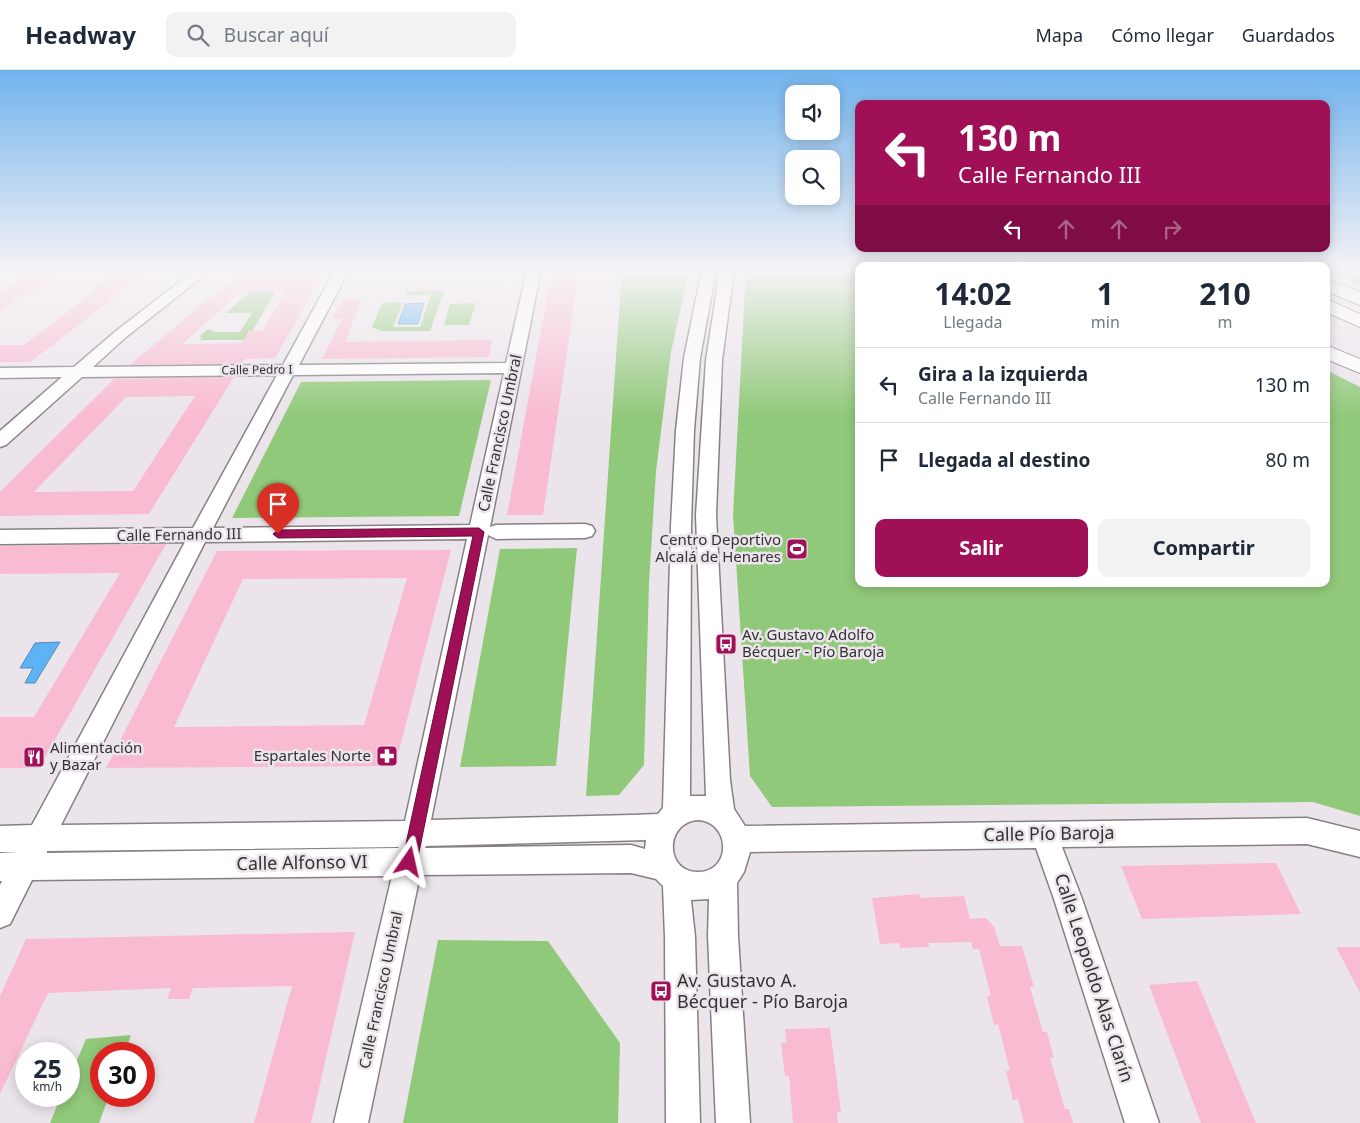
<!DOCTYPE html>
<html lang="es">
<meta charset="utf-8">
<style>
:root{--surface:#fff;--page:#f2f2f3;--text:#1f2937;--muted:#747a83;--line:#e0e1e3;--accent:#a01057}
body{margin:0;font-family:"Noto Sans",sans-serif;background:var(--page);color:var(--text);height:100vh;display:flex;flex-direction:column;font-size:19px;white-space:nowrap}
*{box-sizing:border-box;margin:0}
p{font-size:16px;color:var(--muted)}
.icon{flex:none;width:28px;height:28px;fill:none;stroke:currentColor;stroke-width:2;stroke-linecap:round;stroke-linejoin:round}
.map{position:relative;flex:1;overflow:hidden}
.drawer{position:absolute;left:855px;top:192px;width:475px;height:325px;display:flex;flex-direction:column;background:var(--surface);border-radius:10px;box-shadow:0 2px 12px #0003}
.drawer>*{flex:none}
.hud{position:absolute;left:855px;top:30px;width:475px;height:152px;border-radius:10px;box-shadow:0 2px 12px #0003;background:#a01057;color:#fff;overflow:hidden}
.tools{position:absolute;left:785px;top:15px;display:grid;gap:10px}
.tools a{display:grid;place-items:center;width:55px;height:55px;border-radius:10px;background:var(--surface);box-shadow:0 2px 12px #0003;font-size:25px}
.speed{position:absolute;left:15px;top:972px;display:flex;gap:10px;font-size:25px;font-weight:700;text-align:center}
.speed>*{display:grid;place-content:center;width:65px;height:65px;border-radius:50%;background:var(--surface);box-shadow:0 2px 12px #0003;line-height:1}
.speed small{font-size:12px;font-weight:400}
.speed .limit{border:8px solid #d22;background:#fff;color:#111}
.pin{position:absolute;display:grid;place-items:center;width:42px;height:42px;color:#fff;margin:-51px -21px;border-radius:50% 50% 50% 0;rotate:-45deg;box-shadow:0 0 5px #0007}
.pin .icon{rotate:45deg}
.me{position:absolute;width:55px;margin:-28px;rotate:11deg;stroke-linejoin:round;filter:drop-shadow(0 0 4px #0008)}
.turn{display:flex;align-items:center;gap:18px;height:105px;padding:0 20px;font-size:22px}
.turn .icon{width:65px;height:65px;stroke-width:2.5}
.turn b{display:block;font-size:35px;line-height:42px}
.lanes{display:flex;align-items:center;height:48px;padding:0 20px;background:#0003;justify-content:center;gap:25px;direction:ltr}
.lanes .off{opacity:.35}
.eta{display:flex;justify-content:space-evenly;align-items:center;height:85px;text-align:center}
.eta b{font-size:30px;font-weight:700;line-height:35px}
.button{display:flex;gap:10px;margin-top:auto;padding:10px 20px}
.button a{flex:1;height:58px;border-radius:10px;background:var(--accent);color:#fff;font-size:20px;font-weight:700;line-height:58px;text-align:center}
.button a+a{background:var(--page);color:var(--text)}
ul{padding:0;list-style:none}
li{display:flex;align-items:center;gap:15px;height:75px;padding:0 20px;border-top:1px solid var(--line)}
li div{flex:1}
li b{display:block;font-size:19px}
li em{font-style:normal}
header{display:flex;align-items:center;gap:30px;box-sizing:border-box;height:70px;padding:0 25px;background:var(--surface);border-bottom:1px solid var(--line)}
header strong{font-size:24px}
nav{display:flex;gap:28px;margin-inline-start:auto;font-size:18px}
.search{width:350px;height:45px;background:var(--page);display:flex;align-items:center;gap:12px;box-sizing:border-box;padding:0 18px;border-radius:10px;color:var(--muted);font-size:19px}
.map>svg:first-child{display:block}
.green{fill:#91c97a}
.water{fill:#5fb2f5;stroke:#528cbb}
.building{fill:#f9bbd1;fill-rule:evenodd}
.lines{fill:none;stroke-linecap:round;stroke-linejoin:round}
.minor-casing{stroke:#868085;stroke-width:3}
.highway-casing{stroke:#868085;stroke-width:2}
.minor{fill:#fff;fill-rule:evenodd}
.highway{fill:#fff;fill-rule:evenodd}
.route{fill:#a01057;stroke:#680a39}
.labels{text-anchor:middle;stroke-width:5;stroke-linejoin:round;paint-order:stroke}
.far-street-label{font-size:12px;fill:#343234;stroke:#ebe5eb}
.street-label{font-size:15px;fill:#343234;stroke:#ebe5eb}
.poi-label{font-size:15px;fill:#343234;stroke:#ebe5eb;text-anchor:end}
.near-street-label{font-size:18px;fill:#343234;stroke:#ebe5eb}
.near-poi-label{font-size:18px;fill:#343234;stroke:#ebe5eb;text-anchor:start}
</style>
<header>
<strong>Headway</strong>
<div class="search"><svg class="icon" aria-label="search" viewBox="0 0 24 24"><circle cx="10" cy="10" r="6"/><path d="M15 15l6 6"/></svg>Buscar aquí</div>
<nav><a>Mapa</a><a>Cómo llegar</a><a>Guardados</a></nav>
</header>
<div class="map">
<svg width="1360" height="1053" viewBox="0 0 1360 1053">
<rect width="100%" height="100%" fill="#ebe5eb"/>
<path class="green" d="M622 200H689L671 282 656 401 649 513 644 695 619 725 586 726Z
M746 200H859V514H1326V300L1360 317V746L1313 732 772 737 750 706 733 445Z
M1328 200H1360V215Z
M433 220 444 221 430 261H382L372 257 382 233 399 232 402 234 393 257H420L431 225H405L407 221Z
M251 221H276L252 261H249L244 270H200L202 267H199L208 259 216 262H240L252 243H226Z
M476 233 469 255H444L450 234Z
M491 310 459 446 232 448 301 312Z
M577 478 556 696 460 697 500 479Z
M438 870 548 871 620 973 618 1053H403Z
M131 965 124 984H101V1026H109L99 1053H50L61 1026H69V1009L86 969Z"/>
<path class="water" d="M424 233 418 254H398L405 234Z
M60 572 35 613H25L33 598H20L35 573Z"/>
<path class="building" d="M34 200H62L54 205H58L33 223 29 222 21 228H16L0 242V222Z
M122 200H150L30 292H0V275H24L97 219 91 218 114 202H119Z
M243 200H325L275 288 245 289 242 294 130 295ZM242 221H286L262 261H249L242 273 182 274Z
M552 200H579L543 445H507Z
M343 229H362L345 272 492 270 489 287 322 289 342 249H332Z
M234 307 149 444 0 446V422L114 309ZM195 326 133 421 34 422 126 327Z
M166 474 39 698H0V647H34L120 503 0 504V476Z
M451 480 395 696 106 698 217 481ZM407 508 364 655 174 657 243 509Z
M1276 793 1301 844 1142 849 1121 796Z
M919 824 920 828 964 826 970 849 986 848 994 857 1000 876H1022L1034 917H1030L1043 962H1047L1054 988H1050L1065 1039H1069L1073 1053H1024L1018 1029 1013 1030 1006 1001H1010L998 954 994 955 987 926H991L979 879H973L971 872 928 873 929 877 900 878 899 873 880 874 872 828Z
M355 862 311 1053H254L292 916 193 918 189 929H167L171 918 48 923 0 1024V926L26 869Z
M1336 877H1360V923Z
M1197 911 1256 1053H1201L1149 915Z
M830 958 841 1042H837L838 1053H793L789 1006H785L781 973H786L785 959Z"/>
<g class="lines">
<g class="minor-casing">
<path id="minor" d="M195 200H211L126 267 93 297 283 295 335 200H349L299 295 506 293 527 200H541L490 457 496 455 585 454 592 456 595 461 592 466 585 468 496 469 488 465 431 750 632 745 658 744 663 738 671 456 676 360 684 288 702 200H716L700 288 694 360 691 456 690 726H706L696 445 706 290 720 200H734L722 290 716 445 730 710 734 739 745 756 1307 748 1360 761V787L1307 774 1062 777 1082 829 1159 1053H1125L1054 829 1036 778 750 782 744 802 737 813 738 866 750 1053H716L708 866 709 829 691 830 695 867 700 1053H666L665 867 663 816 656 809 631 803 420 805 368 1053H334L392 806 32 810 10 854 0 858V815L2 811H0V783L18 782H0V756L32 755 185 472 0 474V460L193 458 277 305 82 307 6 375 0 377V361L62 307 0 308V298L74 297 116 261ZM504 303 470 455 213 458 293 305ZM467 469 405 751 61 755 205 472ZM698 750C731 752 732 802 698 802 664 802 665 752 698 750ZM646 770 645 779 631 775 425 778 426 776ZM399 777 398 778 47 783V781Z"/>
</g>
<g class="highway-casing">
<path id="highway" d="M1326 209 1360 222V235L1326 221Z
M1326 229 1360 244V257L1326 242Z
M1326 275 1360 289V303L1326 289Z"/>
</g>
<use href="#minor" class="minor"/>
<use href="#highway" class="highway"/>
</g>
<linearGradient id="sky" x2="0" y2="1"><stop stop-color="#71b3ed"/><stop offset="0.58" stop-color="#f6f3f6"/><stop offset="1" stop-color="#f6f3f6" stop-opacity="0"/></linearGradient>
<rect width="1360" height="347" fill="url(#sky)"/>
<path class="route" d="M479 458 484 462 417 792 414 797 409 799 404 797 402 792 473 466 278 468 273 464 278 460Z"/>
<defs>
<g id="stadium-square" transform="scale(1.125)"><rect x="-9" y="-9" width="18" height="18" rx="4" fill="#a01057" stroke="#ebe5eb"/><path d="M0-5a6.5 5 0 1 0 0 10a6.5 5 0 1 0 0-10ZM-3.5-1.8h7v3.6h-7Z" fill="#fff"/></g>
<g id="bus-square" transform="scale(1.125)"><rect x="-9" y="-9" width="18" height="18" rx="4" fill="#a01057" stroke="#ebe5eb"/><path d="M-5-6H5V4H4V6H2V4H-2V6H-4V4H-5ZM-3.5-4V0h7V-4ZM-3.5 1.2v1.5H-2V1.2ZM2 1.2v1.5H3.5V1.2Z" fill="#fff"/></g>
<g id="pharmacy-square" transform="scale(1.125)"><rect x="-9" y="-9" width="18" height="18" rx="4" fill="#a01057" stroke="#ebe5eb"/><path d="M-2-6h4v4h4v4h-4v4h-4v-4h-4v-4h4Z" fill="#fff"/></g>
<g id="restaurant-square" transform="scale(1.125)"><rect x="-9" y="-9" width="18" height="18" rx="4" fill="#a01057" stroke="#ebe5eb"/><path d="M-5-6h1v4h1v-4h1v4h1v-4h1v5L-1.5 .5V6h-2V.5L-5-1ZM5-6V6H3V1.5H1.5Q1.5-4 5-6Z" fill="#fff"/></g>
</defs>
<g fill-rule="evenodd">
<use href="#stadium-square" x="797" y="479"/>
<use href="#bus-square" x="726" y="574"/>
<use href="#pharmacy-square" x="387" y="686"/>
<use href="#restaurant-square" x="34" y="687"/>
<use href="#bus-square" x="661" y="921"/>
</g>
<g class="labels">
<g class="far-street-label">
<text transform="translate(257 300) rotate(-1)" y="4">Calle Pedro I</text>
</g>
<g class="street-label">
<text transform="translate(500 363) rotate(-78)" y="5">Calle Francisco Umbral</text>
<text transform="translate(179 465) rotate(-1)" y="5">Calle Fernando III</text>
<text transform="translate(381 920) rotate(-78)" y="5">Calle Francisco Umbral</text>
</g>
<g class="poi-label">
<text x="781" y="475">Centro Deportivo<tspan x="781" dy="17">Alcalá de Henares</tspan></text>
<text x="742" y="570" text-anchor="start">Av. Gustavo Adolfo<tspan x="742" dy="17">Bécquer - Pío Baroja</tspan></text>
<text x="50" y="683" text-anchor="start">Alimentación<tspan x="50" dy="17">y Bazar</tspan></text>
<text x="371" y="691">Espartales Norte</text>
</g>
<g class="near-street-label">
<text transform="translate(1049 764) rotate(-1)" y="6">Calle Pío Baroja</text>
<text transform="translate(302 793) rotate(-1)" y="6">Calle Alfonso VI</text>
<text transform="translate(1094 908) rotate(72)" y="6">Calle Leopoldo Alas Clarín</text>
</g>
<g class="near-poi-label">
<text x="677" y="917">Av. Gustavo A.<tspan x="677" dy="21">Bécquer - Pío Baroja</tspan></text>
</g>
</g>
</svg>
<div class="tools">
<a><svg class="icon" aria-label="sound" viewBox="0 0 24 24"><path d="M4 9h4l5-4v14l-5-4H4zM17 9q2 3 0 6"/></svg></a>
<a><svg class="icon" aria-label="search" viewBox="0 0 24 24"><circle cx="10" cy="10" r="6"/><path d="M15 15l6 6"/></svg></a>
</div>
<div class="speed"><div>25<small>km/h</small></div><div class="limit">30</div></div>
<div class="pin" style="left:278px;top:464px;background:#d93025"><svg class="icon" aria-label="arrive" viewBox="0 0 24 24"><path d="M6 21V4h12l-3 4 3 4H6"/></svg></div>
<svg class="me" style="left:409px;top:792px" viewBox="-20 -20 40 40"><path d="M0-17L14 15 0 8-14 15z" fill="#a01057" stroke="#fff" stroke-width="4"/></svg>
<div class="hud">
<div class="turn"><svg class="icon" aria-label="left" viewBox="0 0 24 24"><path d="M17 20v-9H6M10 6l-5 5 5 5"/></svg><div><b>130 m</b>Calle Fernando III</div></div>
<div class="lanes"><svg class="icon" aria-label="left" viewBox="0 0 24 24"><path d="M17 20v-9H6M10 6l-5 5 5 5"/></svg><svg class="icon off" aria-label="ahead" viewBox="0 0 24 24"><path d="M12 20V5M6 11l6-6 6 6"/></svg><svg class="icon off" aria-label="ahead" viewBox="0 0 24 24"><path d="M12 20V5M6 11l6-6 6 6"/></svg><svg class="icon off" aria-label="right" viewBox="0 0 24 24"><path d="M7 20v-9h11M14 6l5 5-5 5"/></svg></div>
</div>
<section class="drawer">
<div class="eta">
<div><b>14:02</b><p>Llegada</p></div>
<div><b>1</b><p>min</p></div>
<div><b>210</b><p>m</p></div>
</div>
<ul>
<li><svg class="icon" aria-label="left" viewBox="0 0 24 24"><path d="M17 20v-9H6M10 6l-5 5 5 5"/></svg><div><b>Gira a la izquierda</b><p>Calle Fernando III</p></div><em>130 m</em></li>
<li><svg class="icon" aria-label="arrive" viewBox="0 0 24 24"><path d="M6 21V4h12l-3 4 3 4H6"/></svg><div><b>Llegada al destino</b></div><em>80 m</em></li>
</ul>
<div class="button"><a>Salir</a><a>Compartir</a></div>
</section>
</div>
